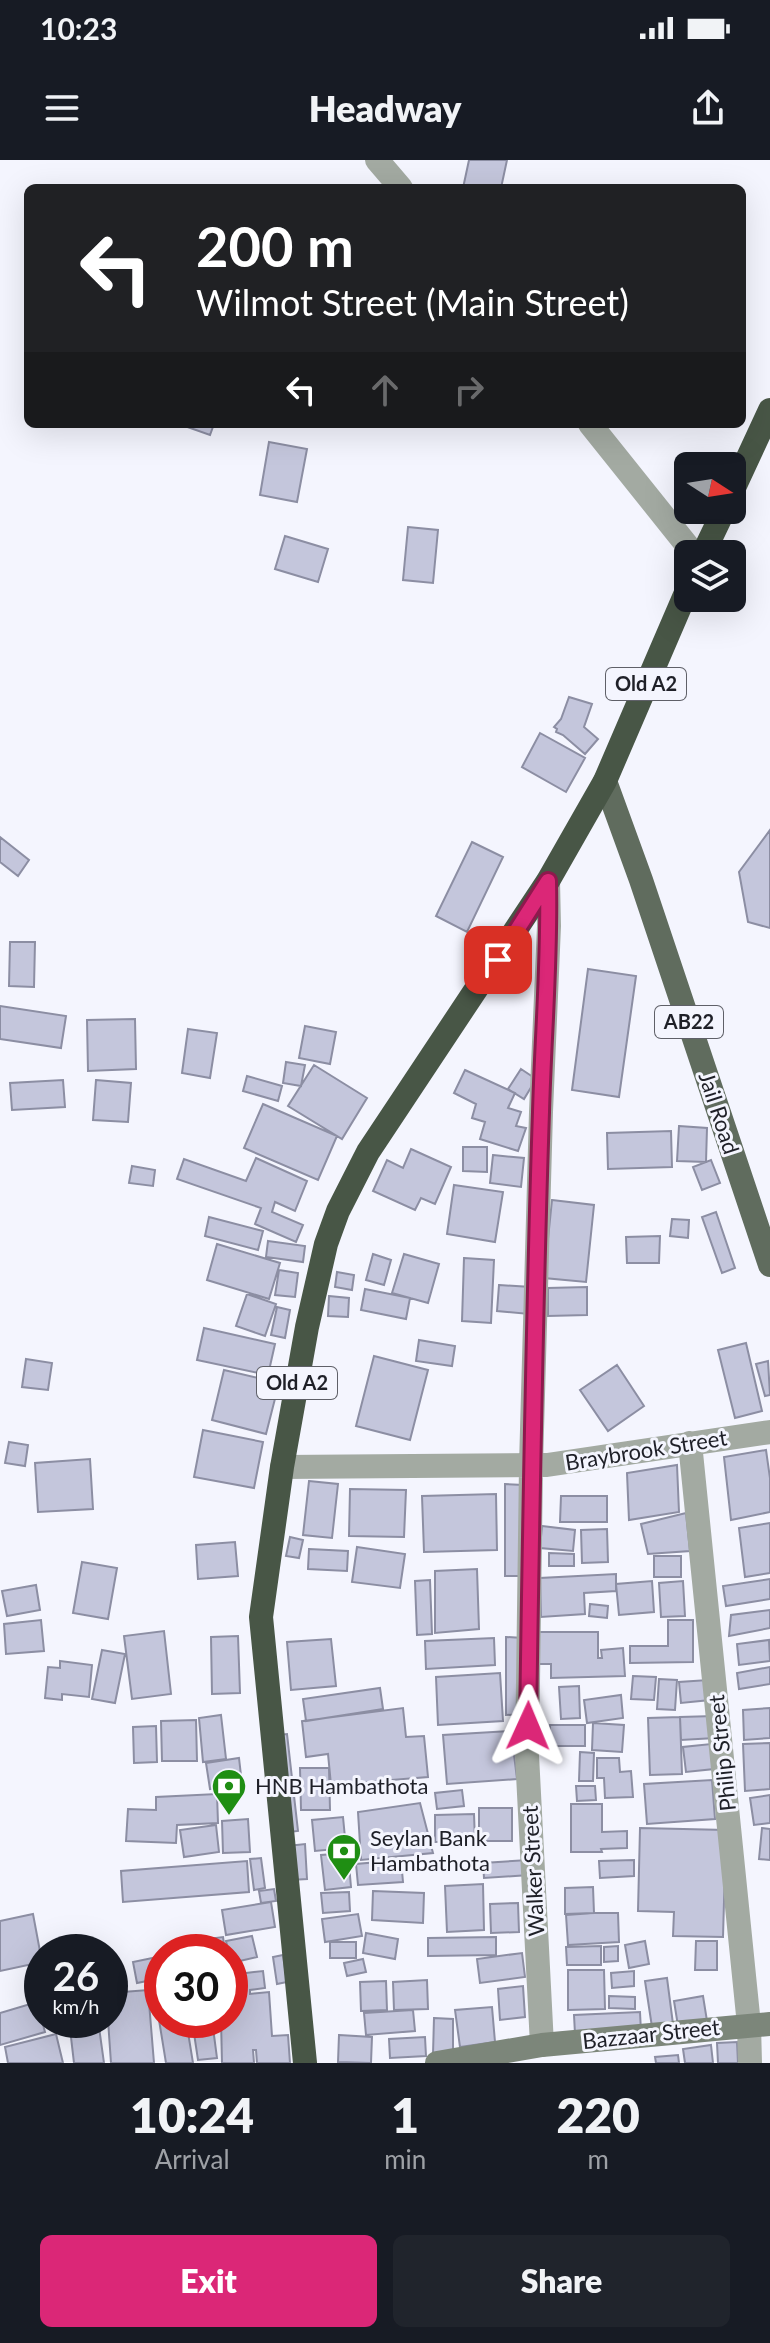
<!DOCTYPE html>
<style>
:root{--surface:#171b24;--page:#20242c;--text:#f1f3f6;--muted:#9ea1a6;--accent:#db2777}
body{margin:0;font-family:Lato,sans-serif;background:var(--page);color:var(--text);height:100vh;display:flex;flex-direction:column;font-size:30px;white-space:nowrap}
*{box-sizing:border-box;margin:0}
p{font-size:26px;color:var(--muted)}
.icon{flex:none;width:44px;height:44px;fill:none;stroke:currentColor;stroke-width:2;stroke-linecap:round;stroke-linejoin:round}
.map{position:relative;height:1903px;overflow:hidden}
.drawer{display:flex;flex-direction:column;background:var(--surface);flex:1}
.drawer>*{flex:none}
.hud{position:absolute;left:24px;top:24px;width:722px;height:244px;border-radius:12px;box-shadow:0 8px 32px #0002;background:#202124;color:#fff;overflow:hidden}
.needle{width:52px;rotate:102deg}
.controls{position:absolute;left:674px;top:292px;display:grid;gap:16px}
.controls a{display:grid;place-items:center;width:72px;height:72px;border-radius:12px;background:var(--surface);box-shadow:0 8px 32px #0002;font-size:40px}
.speed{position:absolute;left:24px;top:1774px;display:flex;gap:16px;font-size:40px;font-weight:700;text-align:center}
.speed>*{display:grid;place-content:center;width:104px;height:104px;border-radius:50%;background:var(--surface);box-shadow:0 8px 32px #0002;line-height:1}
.speed small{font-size:20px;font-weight:400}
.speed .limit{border:12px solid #d22;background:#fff;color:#111}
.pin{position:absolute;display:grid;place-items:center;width:68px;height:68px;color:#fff;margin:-34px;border-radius:16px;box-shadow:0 4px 12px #0006}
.me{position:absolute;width:88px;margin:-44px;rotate:1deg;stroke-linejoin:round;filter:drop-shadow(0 0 6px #0008)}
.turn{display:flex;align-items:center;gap:28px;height:168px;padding:0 40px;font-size:36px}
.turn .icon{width:104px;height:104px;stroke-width:2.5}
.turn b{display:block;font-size:56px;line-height:68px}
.lanes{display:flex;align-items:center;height:76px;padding:0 40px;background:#0003;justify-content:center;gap:40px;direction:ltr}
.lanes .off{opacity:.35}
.eta{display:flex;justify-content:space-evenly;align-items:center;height:136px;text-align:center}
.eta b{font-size:48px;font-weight:800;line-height:56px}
.primary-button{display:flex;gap:16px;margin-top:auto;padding:16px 40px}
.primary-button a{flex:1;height:92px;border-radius:12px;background:var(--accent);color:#fff;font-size:32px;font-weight:800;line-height:92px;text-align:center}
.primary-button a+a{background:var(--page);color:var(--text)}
.status{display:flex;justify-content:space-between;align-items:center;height:56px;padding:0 40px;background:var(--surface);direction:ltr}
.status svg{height:22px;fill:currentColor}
header{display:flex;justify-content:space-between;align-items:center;height:104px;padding:0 40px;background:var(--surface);font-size:36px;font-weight:800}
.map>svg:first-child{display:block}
.building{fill:#c4c6dc;stroke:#8c8ea3;stroke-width:2}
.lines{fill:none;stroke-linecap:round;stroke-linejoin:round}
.street{stroke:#a3aaa2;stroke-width:24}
.secondary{stroke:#7c867a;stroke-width:24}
.primary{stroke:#606c5e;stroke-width:24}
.highway{stroke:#485646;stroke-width:24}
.route-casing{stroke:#8e194d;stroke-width:20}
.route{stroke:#db2777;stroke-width:14}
.labels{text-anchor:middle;stroke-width:6;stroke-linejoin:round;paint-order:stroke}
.shield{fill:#f4f5fe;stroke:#5f6068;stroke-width:2}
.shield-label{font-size:20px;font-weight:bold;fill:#1f2028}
.street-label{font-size:22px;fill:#1f2028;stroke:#f4f5fe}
.poi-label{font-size:22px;fill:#1f2028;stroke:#f4f5fe;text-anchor:start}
</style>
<div class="status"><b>10:23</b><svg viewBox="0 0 49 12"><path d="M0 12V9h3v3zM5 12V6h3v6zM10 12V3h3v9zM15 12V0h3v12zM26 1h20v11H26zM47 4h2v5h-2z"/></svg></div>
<header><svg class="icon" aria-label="menu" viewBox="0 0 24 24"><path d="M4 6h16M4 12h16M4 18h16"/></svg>Headway<svg class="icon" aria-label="share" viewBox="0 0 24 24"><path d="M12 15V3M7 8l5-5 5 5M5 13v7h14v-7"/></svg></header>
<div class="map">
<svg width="770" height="1903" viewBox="0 0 770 1903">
<rect width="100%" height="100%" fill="#f4f5fe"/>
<path class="building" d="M469 0H507L501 28H463Z
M179 264H214L210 275Z
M269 282 307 289 297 342 260 335Z
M408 367 438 370 433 423 403 420Z
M285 376 328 389 318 422 275 409Z
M569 537 592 544 584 567 598 579 585 594 563 575 556 572 557 569 554 567 561 559Z
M540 573 585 598 566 632 522 607Z
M770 670V768L748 762 739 712Z
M0 677 29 700 18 716 0 702Z
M472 682 503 697 467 772 436 756Z
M10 782H35L34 827 9 826Z
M588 809 636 816 619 937 572 930Z
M0 846 66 856 61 888 0 879Z
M135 859 136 909 88 911 87 860Z
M305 866 336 872 330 904 299 898Z
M188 869 217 873 210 918 182 913Z
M286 902 305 905 301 926 283 923Z
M314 905 367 938 342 979 288 946Z
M521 909 536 919 524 939 508 929Z
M465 910 515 933 508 948 521 952 516 966 526 968 518 991 480 979 485 962 472 958 476 944 454 933Z
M247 916 282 926 278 941 243 931Z
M63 920 65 947 12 950 10 923Z
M96 920 131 923 128 962 93 960Z
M263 944 337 976 318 1020 244 988Z
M679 966 707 968 706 1002 677 1001Z
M671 971 672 1007 608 1009 607 973Z
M463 987H487V1012L463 1011Z
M411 989 451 1007 435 1044 421 1038 415 1050 373 1031 387 1000 403 1008Z
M493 995 524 998 521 1027 490 1023Z
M256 998 307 1021 295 1051 275 1042 272 1052 303 1065 296 1082 255 1064 261 1048 177 1019 184 999 246 1021Z
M711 1000 720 1023 702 1030 693 1007Z
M132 1006 155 1010 153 1026 129 1023Z
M454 1025 503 1032 495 1082 447 1074Z
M552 1040 594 1045 586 1122 544 1118Z
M716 1052 735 1108 722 1113 702 1057Z
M209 1057 263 1071 258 1090 205 1076Z
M672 1059 689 1060 688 1078 670 1076Z
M660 1076 659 1103H627L626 1077Z
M268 1081 305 1086 303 1102 266 1097Z
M217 1084 280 1103 269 1139 207 1120Z
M373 1094 391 1100 384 1125 366 1120Z
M404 1094 439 1104 428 1143 392 1133Z
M464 1098 494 1100 491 1163 462 1161Z
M279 1110 298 1113 295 1137 275 1135Z
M337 1112 354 1115 352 1130 335 1127Z
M499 1125 531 1127 529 1154 497 1151Z
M587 1127V1155L548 1156V1128Z
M365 1129 410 1138 406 1159 361 1150Z
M247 1134 276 1144 265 1176 236 1166Z
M329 1136 349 1138 348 1157 328 1156Z
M277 1147 290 1150 285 1178 271 1175Z
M204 1168 275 1184 268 1215 197 1200Z
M419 1180 455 1186 452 1206 416 1201Z
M746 1183 762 1251 735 1258 718 1190Z
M374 1196 428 1210 410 1280 356 1266Z
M26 1199 52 1203 48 1230 22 1227Z
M768 1201 770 1235 765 1236 756 1204Z
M617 1205 644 1246 608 1271 580 1230Z
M224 1210 279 1223 266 1274 212 1260Z
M203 1270 263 1282 254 1328 194 1317Z
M9 1282 28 1285 25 1306 5 1303Z
M766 1290 770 1318V1352L731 1360 724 1297Z
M90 1299 93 1349 38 1352 35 1303Z
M677 1305 679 1352 629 1360 627 1313Z
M309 1321 338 1324 332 1378 303 1375Z
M505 1324 523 1325V1416H505Z
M350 1329 406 1330 404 1377 349 1376Z
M496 1334 497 1390 424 1392 422 1336Z
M561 1336H607V1362H560Z
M686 1353 690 1391 648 1394 641 1364Z
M770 1363V1413L745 1417 739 1368Z
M542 1366 575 1370 573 1391 540 1388Z
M607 1369 608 1402 582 1403 581 1370Z
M290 1377 303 1380 299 1398 286 1396Z
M235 1382 238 1416 198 1419 196 1385Z
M357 1387 405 1394 400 1428 352 1422Z
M309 1389 348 1391 347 1411 308 1409Z
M549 1393 574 1394V1406H549Z
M654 1396H681V1417H654Z
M82 1402 117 1408 108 1459 73 1453Z
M477 1409 479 1469 435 1473V1411Z
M616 1414V1431L584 1433 585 1454 541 1457 540 1418Z
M770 1419V1439L726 1446 723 1426Z
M430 1420 432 1474 417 1475 415 1421Z
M652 1421 654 1452 619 1455 616 1424Z
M683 1421 685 1456 661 1457 659 1423Z
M36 1425 40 1450 7 1456 2 1431Z
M590 1444 608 1446 607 1458 589 1456Z
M770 1450V1468L729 1476 731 1455Z
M41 1460 44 1491 6 1494 4 1464Z
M668 1460H693V1502L630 1503V1486H668Z
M164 1471 171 1534 132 1539 124 1476Z
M539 1472H598V1498H602L601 1490 623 1488 625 1516 551 1518V1504H539Z
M238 1476 240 1533 212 1534 211 1477Z
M506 1477 523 1478V1554L506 1555Z
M494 1478 495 1505 426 1509 425 1481Z
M331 1479 336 1526 291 1530 287 1482Z
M769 1480 770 1501 739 1505 737 1484Z
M102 1490 125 1494 115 1543 92 1539Z
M60 1501 92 1505 89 1537 62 1534V1540L45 1538 48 1507 60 1508Z
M770 1507V1524L739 1529 737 1513Z
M500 1513 503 1561 438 1565 436 1517Z
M633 1516 656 1517 654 1540 631 1539Z
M659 1519 677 1520 675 1550 657 1549Z
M708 1520 710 1540 681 1543 679 1522Z
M579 1526 580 1558 561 1559 559 1527Z
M380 1528 383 1549 306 1561 303 1539Z
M621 1535 623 1558 587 1563 584 1540Z
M403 1548 406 1577 424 1576 428 1617 331 1625 328 1594 306 1597 302 1561Z
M770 1548V1578L744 1580 743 1550Z
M221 1555 226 1599 203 1602 199 1558Z
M714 1556 715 1578 681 1580 680 1557Z
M680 1557 682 1614 650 1615 648 1558Z
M196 1560 197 1601H162L161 1561Z
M593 1563 624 1565 622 1592 592 1590Z
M550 1565H585V1586H549Z
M156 1566 157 1602 134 1603 133 1567Z
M511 1571 517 1619 447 1624 443 1575Z
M287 1574 298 1671 290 1672 278 1575Z
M770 1583V1629L745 1631 743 1584Z
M711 1584 714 1609 686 1612 683 1587Z
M580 1592 594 1593 593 1621H579Z
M239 1598 242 1624 210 1629 206 1603Z
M597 1598H619L620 1612 631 1611 633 1637 605 1638 604 1618H597Z
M300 1608H329L330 1650H301Z
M712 1620 715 1659 647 1664 644 1624Z
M576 1626H595L596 1640 577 1641Z
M462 1630 464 1646 437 1649 435 1633Z
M217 1634 218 1663 177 1665 176 1683 126 1681 128 1649 156 1650V1637Z
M770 1635V1663L754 1665 750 1638Z
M420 1643 433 1693 361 1700 358 1652Z
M571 1644H602V1672L627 1671V1688L601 1689 602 1692H571Z
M479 1648H512V1681H479Z
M474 1654 475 1681 435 1682V1655Z
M343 1657 346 1688 315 1691 312 1660Z
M248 1659 250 1692 223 1693 222 1661Z
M216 1665 219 1692 184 1697 180 1670Z
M640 1668 726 1670 723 1777 673 1776 674 1752 638 1751Z
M762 1668 770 1669V1700L759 1699Z
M305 1684 307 1719 291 1720 288 1686Z
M348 1693 351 1727 325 1730 321 1695Z
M261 1698 265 1728 254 1730 250 1699Z
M401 1700 403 1722 358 1725 356 1704Z
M528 1700 529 1715 484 1718 483 1703Z
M634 1700V1716L600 1718 599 1701Z
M247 1701 249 1732 123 1742 121 1711Z
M483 1724 484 1770 447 1772 445 1726Z
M593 1727 594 1753 565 1754V1728Z
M274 1729 276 1741 261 1743 259 1731Z
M373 1731 424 1733 423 1763 372 1760Z
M349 1732 350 1751 323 1753 321 1733Z
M271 1742 275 1767 226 1775 222 1750Z
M518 1743 519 1772 491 1773 490 1744Z
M594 1753H618L619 1782 568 1785 566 1755Z
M33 1754 42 1802 0 1811V1761Z
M358 1754 362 1776 325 1782 322 1759Z
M366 1773 398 1779 395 1799 363 1793Z
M252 1776 257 1797 231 1803 226 1781Z
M223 1777 225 1792H200L199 1780Z
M496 1777V1795L428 1796V1778Z
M645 1781 649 1804 629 1808 625 1785Z
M696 1781H717V1810H695Z
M330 1782H356V1798H330Z
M601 1786V1805H567L566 1787Z
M618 1786V1801L604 1802V1787Z
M522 1793 525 1817 480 1823 477 1799Z
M283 1795 287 1822 277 1824 273 1797Z
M162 1796V1818L137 1823 133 1802Z
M363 1799 366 1812 347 1816 344 1803Z
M568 1810H604L605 1849 568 1850Z
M263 1811 265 1828 250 1830V1834L269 1832 272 1876 288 1875 290 1903H257L256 1890H253L254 1903H222L221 1860H230V1815Z
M634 1811V1826L612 1828 611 1813Z
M667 1818 673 1864 652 1867 645 1821Z
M427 1820 428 1849 394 1850 393 1822Z
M386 1821 387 1850 361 1851 360 1822Z
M523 1826 525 1857 500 1860 498 1829Z
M162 1827V1860H186L193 1903H166L154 1829Z
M148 1830 154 1903H111L108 1860H110V1833Z
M609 1836 635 1837V1849L609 1848Z
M703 1836 707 1861 678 1866 674 1841Z
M37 1842 45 1872 0 1885V1853Z
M492 1847 495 1882 460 1887 455 1850Z
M413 1850 415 1871 366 1875 364 1853Z
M640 1852 641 1872 575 1874 574 1855Z
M434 1858 453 1859V1894H433Z
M69 1860H98L104 1903H74Z
M192 1860H212L217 1898 198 1900Z
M56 1874 63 1903H8L5 1887Z
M339 1875 372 1877 371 1903 338 1902Z
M425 1877 426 1896 390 1898 389 1879Z
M737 1882 738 1903H718L717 1883Z
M711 1885 713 1903H685L683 1889Z
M678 1895 679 1903H656L655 1897Z"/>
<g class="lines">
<path class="street" d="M377 0 401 28
M590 264 694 394
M690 1283 749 1865 750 1903
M282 1307 547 1305 770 1272
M542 1885 527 1595 531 1305 541 952 549 766 548 721"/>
<path class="secondary" d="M437 1903 542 1885 770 1864"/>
<path class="primary" d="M605 621 641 720 770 1105"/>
<path class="highway" d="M732 332 770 250
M703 394 724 350
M305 1903 261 1457 282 1307 307 1167 326 1084 338 1051 368 992 548 721 605 621 688 428"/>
</g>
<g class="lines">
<g class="route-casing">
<path id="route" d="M498 800 548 721C550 798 543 875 541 952 534 1157 531 1361 528 1566"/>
</g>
<use href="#route" class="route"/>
</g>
<defs>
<g id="bank-pin" transform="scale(1.8)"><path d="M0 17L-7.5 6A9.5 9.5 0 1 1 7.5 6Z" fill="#1f8e13" stroke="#f4f5fe"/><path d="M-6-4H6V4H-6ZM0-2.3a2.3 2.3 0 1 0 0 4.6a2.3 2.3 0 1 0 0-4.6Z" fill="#fff"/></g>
</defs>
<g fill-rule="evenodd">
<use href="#bank-pin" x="229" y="1626"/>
<use href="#bank-pin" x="344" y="1691"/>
</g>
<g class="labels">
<g class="shield">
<rect x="606" y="508" width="80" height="32" rx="6"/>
<rect x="655" y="846" width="68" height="32" rx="6"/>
<rect x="257" y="1207" width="80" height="32" rx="6"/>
</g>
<g class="shield-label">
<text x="646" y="531">Old A2</text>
<text x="689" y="869">AB22</text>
<text x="297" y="1230">Old A2</text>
</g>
<g class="street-label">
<text transform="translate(719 953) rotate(72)" y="8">Jail Road</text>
<text transform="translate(646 1290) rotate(-9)" y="8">Braybrook Street</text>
<text transform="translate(722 1593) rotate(-96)" y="8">Philip Street</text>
<text transform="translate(533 1711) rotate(-93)" y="8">Walker Street</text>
<text transform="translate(651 1874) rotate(-6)" y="8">Bazzaar Street</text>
</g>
<g class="poi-label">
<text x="255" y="1634">HNB Hambathota</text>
<text x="370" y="1686">Seylan Bank<tspan x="370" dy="25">Hambathota</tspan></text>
</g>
</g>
</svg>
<div class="controls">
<a><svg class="needle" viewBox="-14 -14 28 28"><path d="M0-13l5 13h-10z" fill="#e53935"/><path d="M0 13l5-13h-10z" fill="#9ea1a6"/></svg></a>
<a><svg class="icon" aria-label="layers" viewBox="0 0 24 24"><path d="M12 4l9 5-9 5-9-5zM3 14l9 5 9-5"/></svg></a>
</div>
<div class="speed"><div>26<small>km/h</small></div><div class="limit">30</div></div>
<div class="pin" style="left:498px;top:800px;background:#d93025"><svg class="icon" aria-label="arrive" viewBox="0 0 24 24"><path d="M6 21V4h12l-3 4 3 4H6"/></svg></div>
<svg class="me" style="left:528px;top:1566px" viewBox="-20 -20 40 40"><path d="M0-17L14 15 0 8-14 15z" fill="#db2777" stroke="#fff" stroke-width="4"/></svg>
<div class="hud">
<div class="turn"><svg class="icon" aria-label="left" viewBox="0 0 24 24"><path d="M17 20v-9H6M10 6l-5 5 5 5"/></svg><div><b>200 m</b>Wilmot Street (Main Street)</div></div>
<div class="lanes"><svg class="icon" aria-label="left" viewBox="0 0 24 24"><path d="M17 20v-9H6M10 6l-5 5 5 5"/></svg><svg class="icon off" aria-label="ahead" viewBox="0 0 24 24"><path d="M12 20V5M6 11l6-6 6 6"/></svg><svg class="icon off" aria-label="right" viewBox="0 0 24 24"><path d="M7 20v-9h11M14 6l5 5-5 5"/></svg></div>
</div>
</div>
<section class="drawer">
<div class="eta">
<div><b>10:24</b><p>Arrival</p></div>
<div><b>1</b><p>min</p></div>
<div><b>220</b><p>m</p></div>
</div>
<div class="primary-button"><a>Exit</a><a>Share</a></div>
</section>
